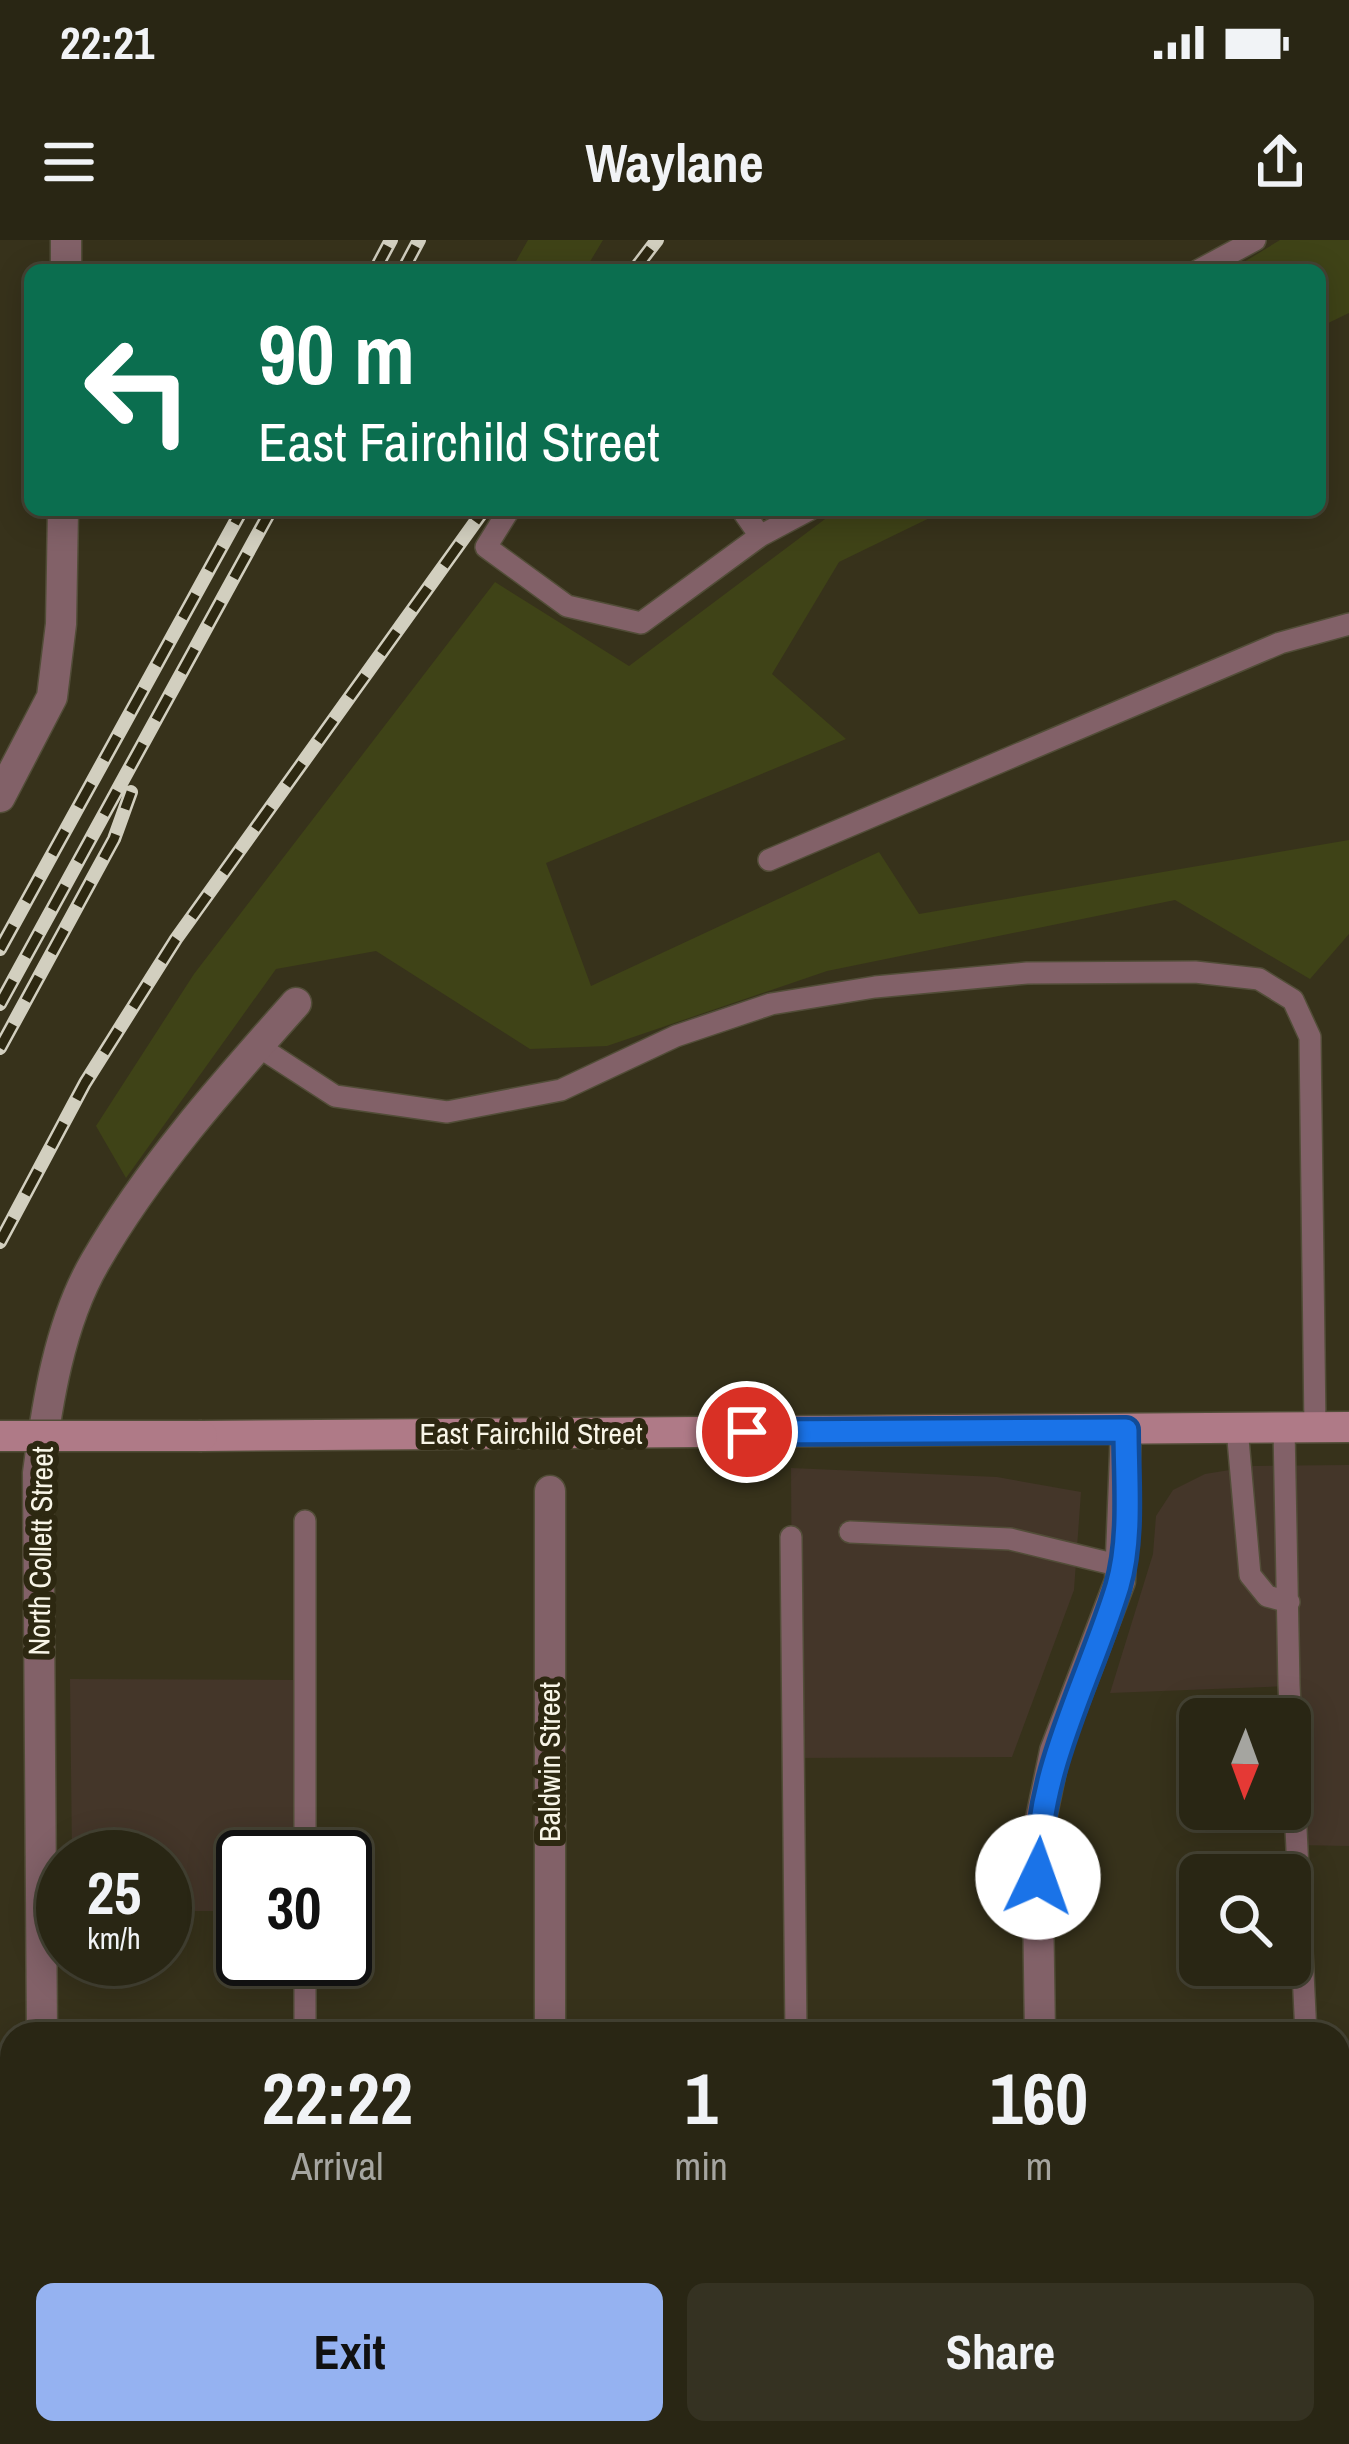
<!DOCTYPE html>
<style>
:root{--surface:#292614;--page:#353222;--text:#f1f3f6;--muted:#a5a5a0;--line:#454334;--accent:#95b2f1}
body{margin:0;font-family:"Archivo Narrow",sans-serif;background:var(--page);color:var(--text);height:100vh;display:flex;flex-direction:column;font-size:45px;white-space:nowrap}
*{box-sizing:border-box;margin:0}
p{font-size:39px;color:var(--muted)}
.icon{flex:none;width:66px;height:66px;fill:none;stroke:currentColor;stroke-width:2;stroke-linecap:round;stroke-linejoin:round}
.map{position:relative;flex:1;overflow:hidden}
.sheet{position:absolute;left:0px;top:1782px;width:1350px;height:423px;display:flex;flex-direction:column;background:var(--surface);border-radius:36px 36px 0 0;box-shadow:0 6px 30px #0003,0 0 0 3px var(--line)}
.sheet>*{flex:none}
.hud{position:absolute;left:24px;top:24px;width:1302px;height:252px;border-radius:18px;box-shadow:0 6px 30px #0003,0 0 0 3px var(--line);background:#0b6e4f;color:#fff;overflow:hidden}
.needle{width:78px;rotate:181deg}
.fabs{position:absolute;left:1179px;top:1458px;display:grid;gap:24px}
.fabs a{display:grid;place-items:center;width:132px;height:132px;border-radius:18px;background:var(--surface);box-shadow:0 6px 30px #0003,0 0 0 3px var(--line);font-size:60px}
.speed{position:absolute;left:36px;top:1590px;display:flex;gap:24px;font-size:60px;font-weight:700;text-align:center}
.speed>*{display:grid;place-content:center;width:156px;height:156px;border-radius:50%;background:var(--surface);box-shadow:0 6px 30px #0003,0 0 0 3px var(--line);line-height:1}
.speed small{font-size:30px;font-weight:400}
.speed .limit{border:6px solid #111;border-radius:18px;background:#fff;color:#111}
.pin{position:absolute;display:grid;place-items:center;width:102px;height:102px;color:#fff;margin:-51px;border:6px solid #fff;border-radius:50%;box-shadow:0 3px 12px #0007}
.me{position:absolute;width:132px;margin:-66px;rotate:3deg;stroke-linejoin:round;filter:drop-shadow(0 0 9px #0008)}
.turn{display:flex;align-items:center;gap:42px;height:252px;padding:0 36px;font-size:54px}
.turn .icon{width:156px;height:156px;stroke-width:2.5}
.turn b{display:block;font-size:84px;line-height:102px}
.eta{display:flex;justify-content:space-evenly;align-items:center;height:204px;text-align:center}
.eta b{font-size:72px;font-weight:700;line-height:84px}
.action{display:flex;gap:24px;margin-top:auto;padding:24px 36px}
.action a{flex:1;height:138px;border-radius:18px;background:var(--accent);color:#111;font-size:48px;font-weight:700;line-height:138px;text-align:center}
.action a+a{background:var(--page);color:var(--text)}
.status{display:flex;justify-content:space-between;align-items:center;height:84px;padding:0 60px;background:var(--surface);direction:ltr}
.status svg{height:33px;fill:currentColor}
header{display:flex;justify-content:space-between;align-items:center;height:156px;padding:0 36px;background:var(--surface);font-size:54px;font-weight:700}
.map>svg:first-child{display:block}
.commercial{fill:#443629}
.green{fill:#3f4317}
.lines{fill:none;stroke-linecap:round;stroke-linejoin:round}
.stream{stroke:#154b6e;stroke-width:10}
.lane-casing{stroke:#524d38;stroke-width:24}
.street-casing{stroke:#524d38;stroke-width:33}
.secondary-casing{stroke:#524d38;stroke-width:33}
.lane{stroke:#826168;stroke-width:21}
.street{stroke:#826168;stroke-width:30}
.secondary{stroke:#af7a87;stroke-width:30}
.rail-casing{stroke:#d2cfbf;stroke-width:14}
.rail{stroke:#2d2811;stroke-width:9;stroke-dasharray:27;stroke-linecap:butt}
.secondary-bridge-casing{stroke:#524d38;stroke-width:33;stroke-linecap:butt}
.secondary-bridge{stroke:#af7a87;stroke-width:30}
.route-casing{stroke:#114b97;stroke-width:30}
.route{stroke:#1a73e8;stroke-width:21}
.labels{text-anchor:middle;stroke-width:12;stroke-linejoin:round;paint-order:stroke}
.street-label{font-size:30px;fill:#f8f5e7;stroke:#2d2811}
</style>
<div class="status"><b>22:21</b><svg viewBox="0 0 49 12"><path d="M0 12V9h3v3zM5 12V6h3v6zM10 12V3h3v9zM15 12V0h3v12zM26 1h20v11H26zM47 4h2v5h-2z"/></svg></div>
<header><svg class="icon" aria-label="menu" viewBox="0 0 24 24"><path d="M4 6h16M4 12h16M4 18h16"/></svg>Waylane<svg class="icon" aria-label="share" viewBox="0 0 24 24"><path d="M12 15V3M7 8l5-5 5 5M5 13v7h14v-7"/></svg></header>
<div class="map">
<svg width="1349" height="2204" viewBox="0 0 1349 2204">
<rect width="100%" height="100%" fill="#37321b"/>
<path class="commercial" d="M1349 1225V1606L1297 1605 1289 1446 1110 1453 1153 1314 1156 1276 1173 1250 1205 1234 1254 1226Z
M791 1228 997 1237 1081 1252 1074 1350 1012 1517 793 1518Z
M70 1439 305 1440V1617H243V1671H165V1617H72Z"/>
<path class="green" d="M528 0H603L585 30H511Z
M1280 0H1349V73L1320 87V30H1231Z
M837 270H946L839 322 772 434 846 499 546 623 591 746 879 612 919 674 1349 600V694L1310 739 1175 660 827 731 607 806 530 809 376 711 276 729 126 938 96 886 194 734 495 342 629 426Z
M1349 1890V2204H813L805 2193H902L910 2200 919 2193H1338V1895Z"/>
<g class="lines">
<path class="stream" d="M1338 2004 1349 1999
M1168 2204 1174 2193"/>
<g class="lane-casing">
<path id="lane" d="M1199 30 1255 0
M509 270 486 307 567 366 641 383 760 296 809 270
M742 270 760 296
M769 620 1280 403 1349 384
M258 806 335 856 447 872 561 850 676 796 771 764 875 747 1027 733 1195 732 1259 739 1293 760 1310 797 1315 1187
M1237 1188 1250 1335 1267 1356 1289 1362
M1284 1188 1289 1445 1306 1794
M850 1292 1010 1299 1121 1326
M791 1297 796 1794
M305 1617V1281
M305 1719V1794
M303 2204V2193"/>
</g>
<g class="street-casing">
<path id="street" d="M66 30V0
M0 557 52 457 61 384 63 270
M42 1794 38 1233C47 1164 59 1084 95 1022 149 928 224 844 296 763
M550 1794V1251
M1040 1794 1037 1598 1055 1511 1120 1341 1126 1189
M44 2193V2204
M547 2193V2204"/>
</g>
<g class="secondary-casing">
<path id="secondary" d="M202 1196 1349 1187"/>
</g>
<use href="#lane" class="lane"/>
<use href="#street" class="street"/>
<use href="#secondary" class="secondary"/>
<g class="rail-casing">
<path id="rail" d="M375 30 391 0
M403 30 419 0
M634 30 657 0
M0 709 242 270
M0 764 271 270
M0 808 114 599 131 552
M0 1002 85 843 176 699 484 270"/>
</g>
<use href="#rail" class="rail"/>
<g class="secondary-bridge-casing">
<path id="secondary-bridge" d="M0 1196H202"/>
</g>
<use href="#secondary-bridge" class="secondary-bridge"/>
</g>
<g class="lines">
<g class="route-casing">
<path id="route" d="M747 1192 1126 1190C1126 1239 1132 1298 1118 1346 1088 1444 1036 1531 1038 1637"/>
</g>
<use href="#route" class="route"/>
</g>
<g class="labels">
<g class="street-label">
<text x="531" y="1204">East Fairchild Street</text>
<text transform="translate(41 1311) rotate(-89)" y="10">North Collett Street</text>
<text transform="translate(550 1522) rotate(-90)" y="10">Baldwin Street</text>
</g>
</g>
</svg>
<div class="fabs">
<a><svg class="needle" viewBox="-14 -14 28 28"><path d="M0-13l5 13h-10z" fill="#e53935"/><path d="M0 13l5-13h-10z" fill="#a5a5a0"/></svg></a>
<a><svg class="icon" aria-label="search" viewBox="0 0 24 24"><circle cx="10" cy="10" r="6"/><path d="M15 15l6 6"/></svg></a>
</div>
<div class="speed"><div>25<small>km/h</small></div><div class="limit">30</div></div>
<div class="pin" style="left:747px;top:1192px;background:#d93025"><svg class="icon" aria-label="arrive" viewBox="0 0 24 24"><path d="M6 21V4h12l-3 4 3 4H6"/></svg></div>
<svg class="me" style="left:1038px;top:1637px" viewBox="-20 -20 40 40"><circle r="19" fill="#fff"/><path d="M0-13L10 11 0 6-10 11z" fill="#1a73e8"/></svg>
<div class="hud">
<div class="turn"><svg class="icon" aria-label="left" viewBox="0 0 24 24"><path d="M17 20v-9H6M10 6l-5 5 5 5"/></svg><div><b>90 m</b>East Fairchild Street</div></div>
</div>
<section class="sheet">
<div class="eta">
<div><b>22:22</b><p>Arrival</p></div>
<div><b>1</b><p>min</p></div>
<div><b>160</b><p>m</p></div>
</div>
<div class="action"><a>Exit</a><a>Share</a></div>
</section>
</div>
